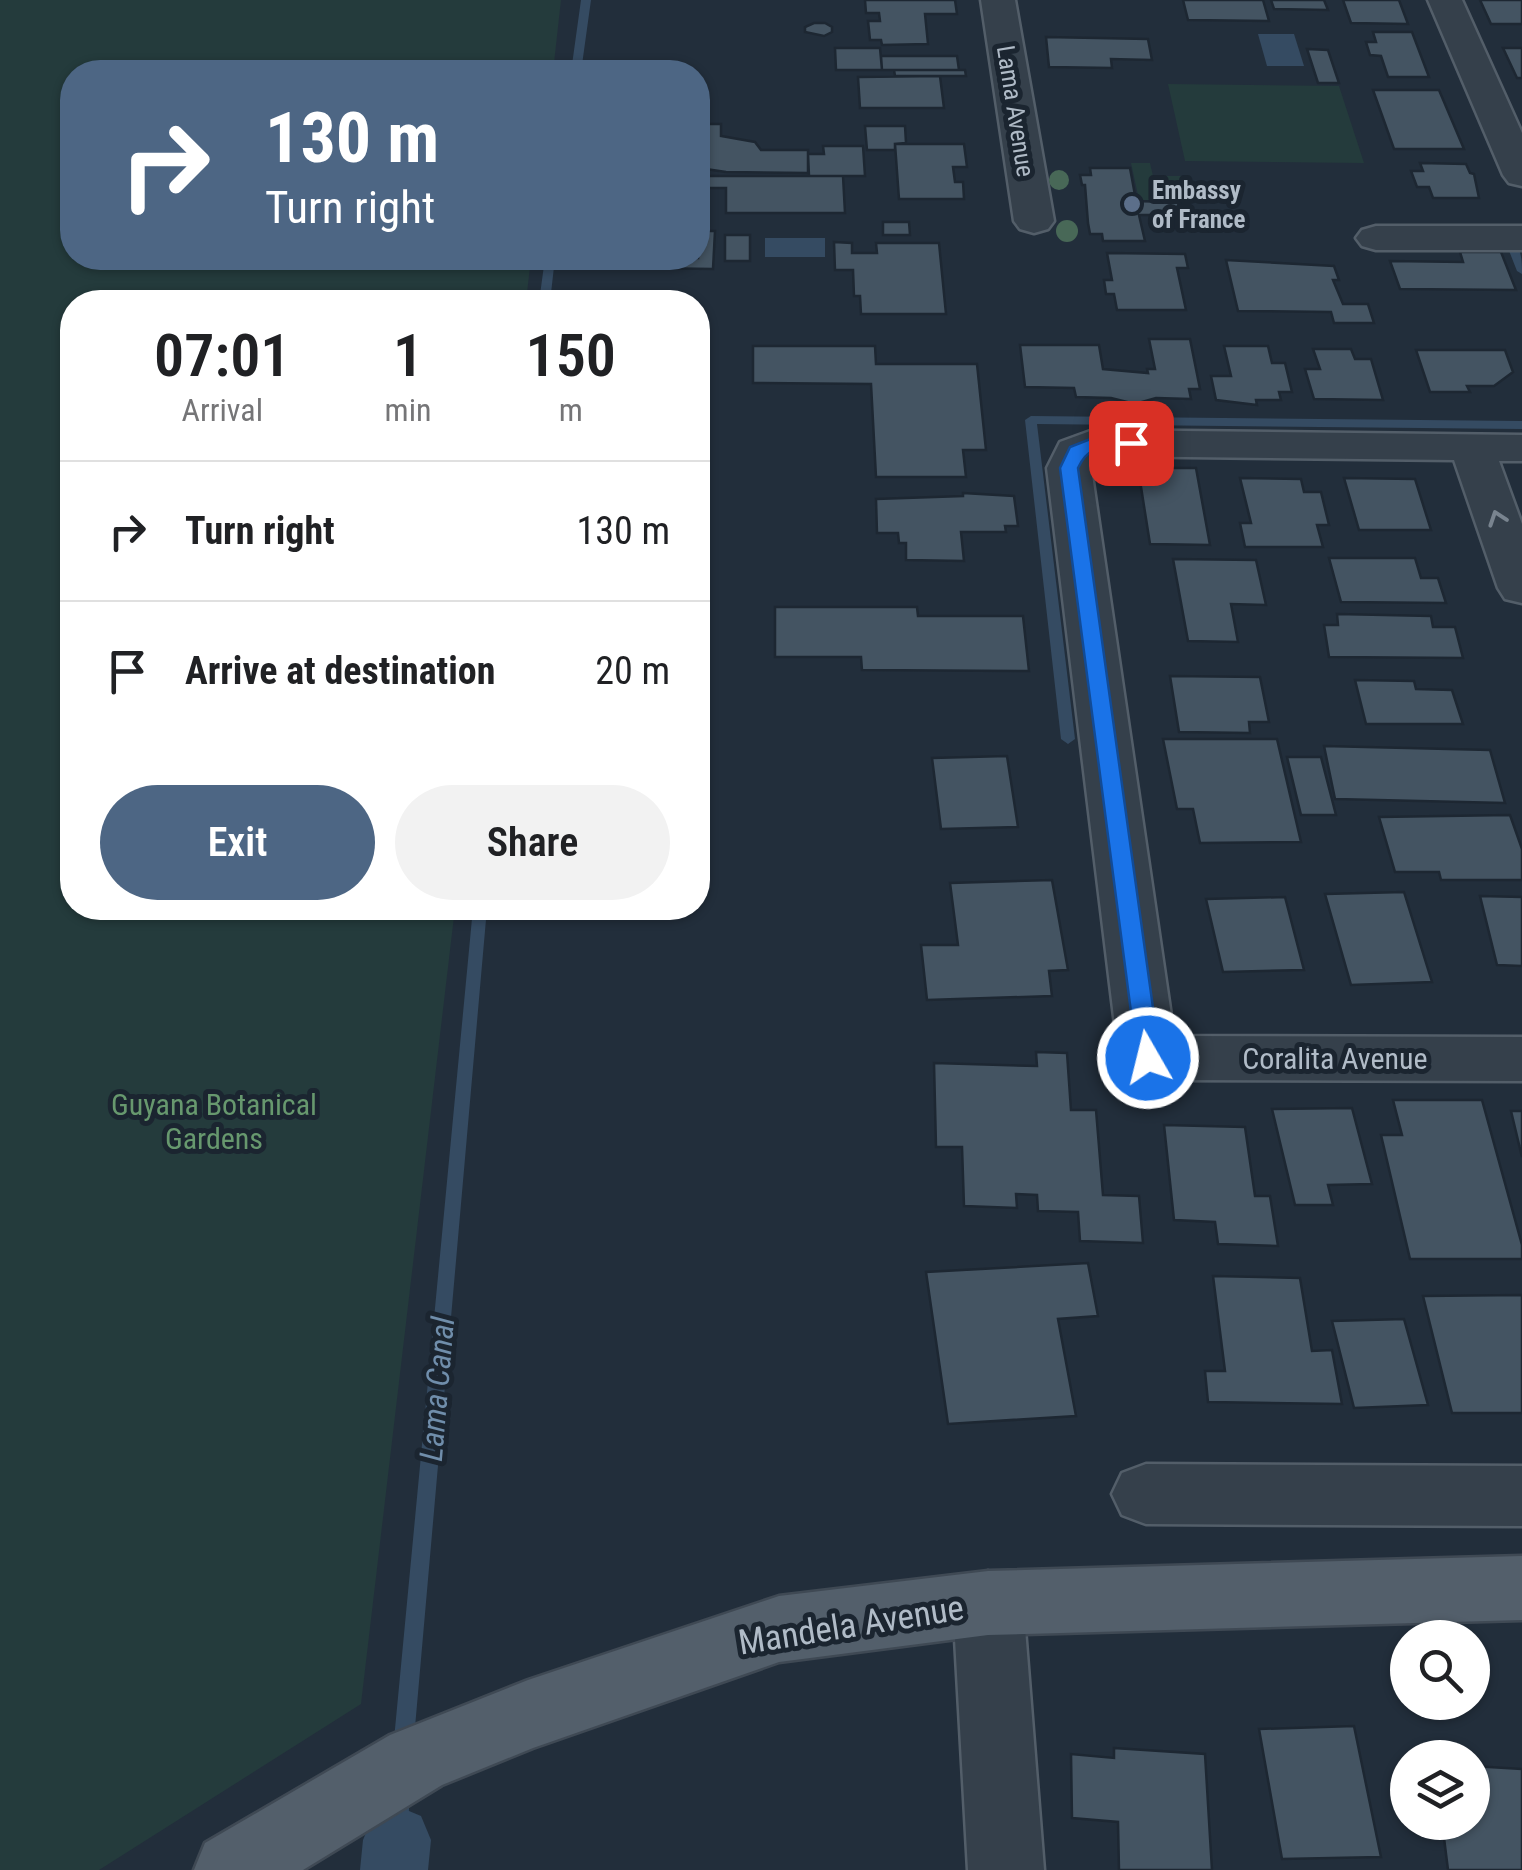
<!DOCTYPE html>
<style>
:root{--surface:#fff;--page:#f2f2f2;--text:#202124;--muted:#757577;--line:#e0e0e0;--accent:#4d6684}
body{margin:0;font-family:"Roboto Condensed",sans-serif;background:var(--page);color:var(--text);height:100vh;display:flex;flex-direction:column;font-size:38px;white-space:nowrap}
*{box-sizing:border-box;margin:0}
p{font-size:32px;color:var(--muted)}
.icon{flex:none;width:55px;height:55px;fill:none;stroke:currentColor;stroke-width:2;stroke-linecap:round;stroke-linejoin:round}
.map{position:relative;flex:1;overflow:hidden}
.sheet{position:absolute;left:60px;top:290px;width:650px;height:630px;display:flex;flex-direction:column;background:var(--surface);border-radius:40px;box-shadow:0 2px 8px #0004}
.sheet>*{flex:none}
.banner{position:absolute;left:60px;top:60px;width:650px;height:210px;border-radius:40px;box-shadow:0 2px 8px #0004;background:#4d6684;color:#fff;overflow:hidden}
.tools{position:absolute;left:1390px;top:1620px;display:grid;gap:20px}
.tools a{display:grid;place-items:center;width:100px;height:100px;border-radius:50%;background:var(--surface);box-shadow:0 2px 8px #0004;font-size:50px}
.pin{position:absolute;display:grid;place-items:center;width:85px;height:85px;color:#fff;margin:-42px;border-radius:20px;box-shadow:0 5px 15px #0006}
.me{position:absolute;width:110px;margin:-55px;rotate:352deg;stroke-linejoin:round;filter:drop-shadow(0 0 8px #0008)}
.turn{display:flex;align-items:center;gap:35px;height:210px;padding:0 40px;font-size:45px}
.turn .icon{width:130px;height:130px;stroke-width:2.5}
.turn b{display:block;font-size:70px;line-height:85px}
.eta{display:flex;justify-content:space-evenly;align-items:center;height:170px;text-align:center}
.eta b{font-size:60px;font-weight:600;line-height:70px}
.cta{display:flex;gap:20px;margin-top:auto;padding:20px 40px}
.cta a{flex:1;height:115px;border-radius:60px;background:var(--accent);color:#fff;font-size:40px;font-weight:600;line-height:115px;text-align:center}
.cta a+a{background:var(--page);color:var(--text)}
ul{padding:0;list-style:none}
li{display:flex;align-items:center;gap:30px;height:140px;padding:0 40px;border-top:2px solid var(--line)}
li div{flex:1}
li b{display:block;font-size:38px}
li em{font-style:normal}
.map>svg:first-child{display:block}
.green{fill:#243b3c}
.water{fill:#354b62}
.lines{fill:none;stroke-linecap:round;stroke-linejoin:round}
.stream{fill:#354b62;fill-rule:evenodd}
.canal{fill:#354b62;fill-rule:evenodd}
.building{fill:#445462;stroke:#1d2732;stroke-width:2.5}
.minor-casing{stroke:#535e69;stroke-width:5}
.major-casing{stroke:#3f4954;stroke-width:5}
.minor{fill:#35404b;fill-rule:evenodd}
.major{fill:#535f6b;fill-rule:evenodd}
.tree{fill:#486857}
.oneway{stroke:#79848f}
.route{fill:#1a73e8;stroke:#114b97;stroke-width:2.5}
.service-dot{fill:#5c6f8a;stroke:#1b2530;stroke-width:4}
.labels{text-anchor:middle;stroke-width:10;stroke-linejoin:round;paint-order:stroke}
.far-street-label{font-size:25px;fill:#b0bbc7;stroke:#1b2530}
.far-poi-label{font-size:25px;font-weight:bold;fill:#b0bbc7;stroke:#1b2530;text-anchor:start}
.street-label{font-size:30px;fill:#b0bbc7;stroke:#1b2530}
.park-label{font-size:30px;fill:#67986e;stroke:#1b2530}
.water-label{font-size:32px;font-style:italic;fill:#708eab;stroke:#1b2530}
.near-street-label{font-size:35px;fill:#b0bbc7;stroke:#1b2530}
</style>
<div class="map">
<svg width="1522" height="1870" viewBox="0 0 1522 1870">
<rect width="100%" height="100%" fill="#222e3b"/>
<path class="green" d="M0 0H561L553 72H72V258H531L526 302H72V908H455L361 1704 99 1870H0Z
M1168 84 1339 86 1364 163 1185 161Z
M1131 163H1150L1153 176H1183L1188 200H1139Z"/>
<path class="water" d="M1258 34H1294L1304 66H1267Z
M765 238H825V257H765Z"/>
<g class="lines">
<path class="stream" d="M581 0H591L581 72H571Z
M1511 240C1522 246 1522 262 1522 274L1517 271 1506 243Z
M545 258H555L550 302H539Z
M1031 416 1522 421V429L1037 424 1075 739 1068 744 1061 739 1025 420Z
M473 908H487L413 1750 410 1757 403 1760 396 1757 393 1750Z
M400 1783 407 1786 410 1793 407 1840 404 1847 397 1850 390 1847 387 1840 390 1793 393 1786Z"/>
<path class="canal" d="M397 1806 421 1816 431 1840 428 1870H360L363 1840 373 1816Z"/>
</g>
<path class="building" d="M865 0H955L957 14H925L928 44 882 45 881 40H870L868 21H880L879 13H866Z
M1183 0H1263L1269 21 1188 20Z
M1271 0H1324L1328 10 1274 9Z
M1343 0H1399L1408 24 1351 23Z
M1480 0H1522V24H1491Z
M814 23H825L832 27V32L824 36 805 32V27Z
M1373 32H1412L1429 77H1388L1381 56 1370 55 1366 42H1376Z
M1046 37 1148 39 1152 60 1111 59 1112 68 1049 67Z
M835 48H880L882 70H836Z
M1503 48H1522V78H1517Z
M1307 49 1328 50 1339 83H1318Z
M881 56H957L959 70H882Z
M894 70H965L966 76H895Z
M940 76 944 108H860L858 77Z
M1373 90H1439L1464 149H1394Z
M698 124H721V136L755 142 761 150H808V173L726 172 699 168Z
M865 126H905L906 143 895 144V150H867Z
M895 144H964L967 167H953L955 182H963L964 199H899Z
M823 146H863L865 176H809L808 154H824Z
M1420 163 1466 164 1470 173 1474 174 1479 198H1433L1429 187H1417L1411 171H1423Z
M1090 168H1130L1135 195 1132 201 1178 202 1180 215H1139L1145 241H1103L1102 234H1090L1088 223 1085 185H1082L1080 175H1091Z
M698 176H843L845 213H726V188H698Z
M883 222H909L910 235H883Z
M698 231H715L713 269 646 268 647 258H698Z
M725 235H750V261H725Z
M834 242 852 243V253H877L876 243H939L946 314H861L860 296H854L853 270H835Z
M1460 252H1501L1516 290 1400 289 1390 261 1463 262Z
M1107 253 1185 254 1188 268H1177L1186 310H1117L1114 294H1106L1104 280H1112Z
M1226 260 1334 266 1339 280H1333L1343 304H1368L1374 323H1334L1331 312 1238 311Z
M1149 339H1190L1200 389H1189L1191 399 1156 398 1135 404 1111 398 1076 397 1074 388 1025 387 1020 345H1099L1103 369 1148 373 1147 369H1155Z
M753 346H875L876 364H977L986 450H963L966 477H876L871 384 753 383Z
M1224 346H1268L1272 363H1285L1292 392H1279L1281 400H1256L1257 405 1216 400 1211 376H1231Z
M1313 349H1351L1355 359H1371L1383 400 1314 399 1305 369H1320Z
M1416 350H1505L1513 372 1494 386H1467L1470 392H1430Z
M1138 468H1196L1210 545 1150 544Z
M1240 478 1301 479 1304 492H1321L1329 525H1317L1323 547H1245L1240 523H1251Z
M1344 478 1415 479 1431 530H1359Z
M963 493 1014 496 1018 526H1005L1006 532H961L964 561 906 560V543H899L898 533H877L876 499 963 496Z
M1329 558H1415L1421 578H1438L1446 603 1341 602Z
M1173 559 1256 560 1266 605 1231 604 1238 642 1188 641Z
M775 607H917L918 616H1023L1029 671 862 670 861 657H775Z
M1337 614 1431 616 1433 627H1455L1463 658 1329 657 1324 625H1338Z
M1170 676 1260 677 1269 722H1249L1250 733 1179 732Z
M1355 680 1414 681 1416 689 1452 690 1463 724H1366Z
M1163 739H1277L1301 842 1200 843 1193 809H1177Z
M1324 746 1490 750 1505 803 1335 799Z
M1007 756 1018 827 941 829 932 758Z
M1287 757H1321L1336 815H1301Z
M1510 815 1522 849V880H1441L1439 872H1395L1379 817Z
M1052 880 1068 970 1049 971 1052 996 927 1000 921 945H958L950 883Z
M1404 892 1432 982 1351 985 1325 894Z
M1480 896 1522 897V966L1497 965Z
M1285 897 1304 970 1223 972 1206 899Z
M1036 1052 1067 1053 1071 1110H1096L1103 1195 1139 1196 1143 1243 1080 1241 1078 1212 1038 1211 1037 1195 1016 1194 1017 1208 964 1206 962 1147H936L934 1063 1037 1066Z
M1393 1100H1482L1522 1245V1259H1410L1381 1135H1402Z
M1352 1108 1372 1184 1328 1185 1333 1205H1295L1272 1109Z
M1511 1111H1522V1157Z
M1164 1125 1245 1127 1255 1196H1270L1278 1246 1218 1244 1215 1222 1174 1220Z
M1088 1263 1098 1316 1058 1319 1076 1416 948 1424 926 1272Z
M1213 1276 1300 1278 1312 1351 1332 1350 1342 1404 1208 1402 1205 1371H1225Z
M1522 1295V1413H1452L1423 1296Z
M1404 1319 1428 1405 1354 1408 1332 1321Z
M1354 1726 1381 1857 1282 1859 1259 1729Z
M1114 1748 1205 1754 1212 1870H1119L1118 1822 1072 1818 1071 1754 1114 1758Z
M1472 1766 1522 1769V1870H1448L1442 1822H1472Z"/>
<g class="lines">
<g class="minor-casing">
<path id="minor" d="M981 0H1015L1054 221 1048 229 1034 233 1020 229 1014 221Z
M1428 0H1462L1522 133V186L1509 183 1503 175Z
M1376 226H1522V250H1376L1362 246 1356 238 1362 230Z
M1093 430 1522 435V461H1499L1522 524V603L1505 599 1498 588 1454 460 1100 456 1091 468 1174 1036 1522 1037V1081L1148 1080 1128 1074 1119 1058 1047 468 1060 442Z
M1146 1464 1522 1466V1526L1146 1524 1122 1515 1112 1494 1122 1473Z
M988 1571 1013 1580 1023 1603 1044 1870H968L953 1603 963 1580Z"/>
</g>
<g class="major-casing">
<path id="major" d="M1522 1556V1620L988 1635 779 1662 533 1748 442 1785 303 1870H194L205 1843 390 1735 528 1680 779 1596 988 1571Z"/>
</g>
<use href="#minor" class="minor"/>
<use href="#major" class="major"/>
</g>
<g class="tree">
<circle cx="1059" cy="180" r="10"/>
<circle cx="1067" cy="231" r="11"/>
</g>
<defs><path id="oneway-chevron" d="M-2-3.5L2.5 0L-2 3.5" fill="none" stroke-width="1.6" stroke-linecap="round" stroke-linejoin="round" transform="scale(2.5)"/></defs>
<use class="oneway" href="#oneway-chevron" transform="translate(1497 518) rotate(-109)"/>
<path class="route" d="M1093 438H1131L1140 443C1117 459 1094 433 1078 468L1160 1058 1157 1064H1140L1137 1058 1060 468 1070 447Z"/>
<circle class="service-dot" cx="1132" cy="204" r="10"/>
<g class="labels">
<g class="far-street-label">
<text transform="translate(1016 111) rotate(81)" y="9">Lama Avenue</text>
</g>
<g class="far-poi-label">
<text x="1152" y="199">Embassy<tspan x="1152" dy="29">of France</tspan></text>
</g>
<g class="street-label">
<text x="1335" y="1069">Coralita Avenue</text>
</g>
<g class="park-label">
<text x="214" y="1115">Guyana Botanical<tspan x="214" dy="34">Gardens</tspan></text>
</g>
<g class="water-label">
<text transform="translate(437 1389) rotate(-85)" y="11">Lama Canal</text>
</g>
<g class="near-street-label">
<text transform="translate(851 1625) rotate(-9)" y="12">Mandela Avenue</text>
</g>
</g>
</svg>
<div class="tools">
<a><svg class="icon" aria-label="search" viewBox="0 0 24 24"><circle cx="10" cy="10" r="6"/><path d="M15 15l6 6"/></svg></a>
<a><svg class="icon" aria-label="layers" viewBox="0 0 24 24"><path d="M12 4l9 5-9 5-9-5zM3 14l9 5 9-5"/></svg></a>
</div>
<div class="pin" style="left:1131px;top:443px;background:#d93025"><svg class="icon" aria-label="arrive" viewBox="0 0 24 24"><path d="M6 21V4h12l-3 4 3 4H6"/></svg></div>
<svg class="me" style="left:1148px;top:1058px" viewBox="-20 -20 40 40"><circle r="17" fill="#1a73e8" stroke="#fff" stroke-width="3"/><path d="M0-11L8 9 0 5-8 9z" fill="#fff"/></svg>
<div class="banner">
<div class="turn"><svg class="icon" aria-label="right" viewBox="0 0 24 24"><path d="M7 20v-9h11M14 6l5 5-5 5"/></svg><div><b>130 m</b>Turn right</div></div>
</div>
<section class="sheet">
<div class="eta">
<div><b>07:01</b><p>Arrival</p></div>
<div><b>1</b><p>min</p></div>
<div><b>150</b><p>m</p></div>
</div>
<ul>
<li><svg class="icon" aria-label="right" viewBox="0 0 24 24"><path d="M7 20v-9h11M14 6l5 5-5 5"/></svg><div><b>Turn right</b></div><em>130 m</em></li>
<li><svg class="icon" aria-label="arrive" viewBox="0 0 24 24"><path d="M6 21V4h12l-3 4 3 4H6"/></svg><div><b>Arrive at destination</b></div><em>20 m</em></li>
</ul>
<div class="cta"><a>Exit</a><a>Share</a></div>
</section>
</div>
